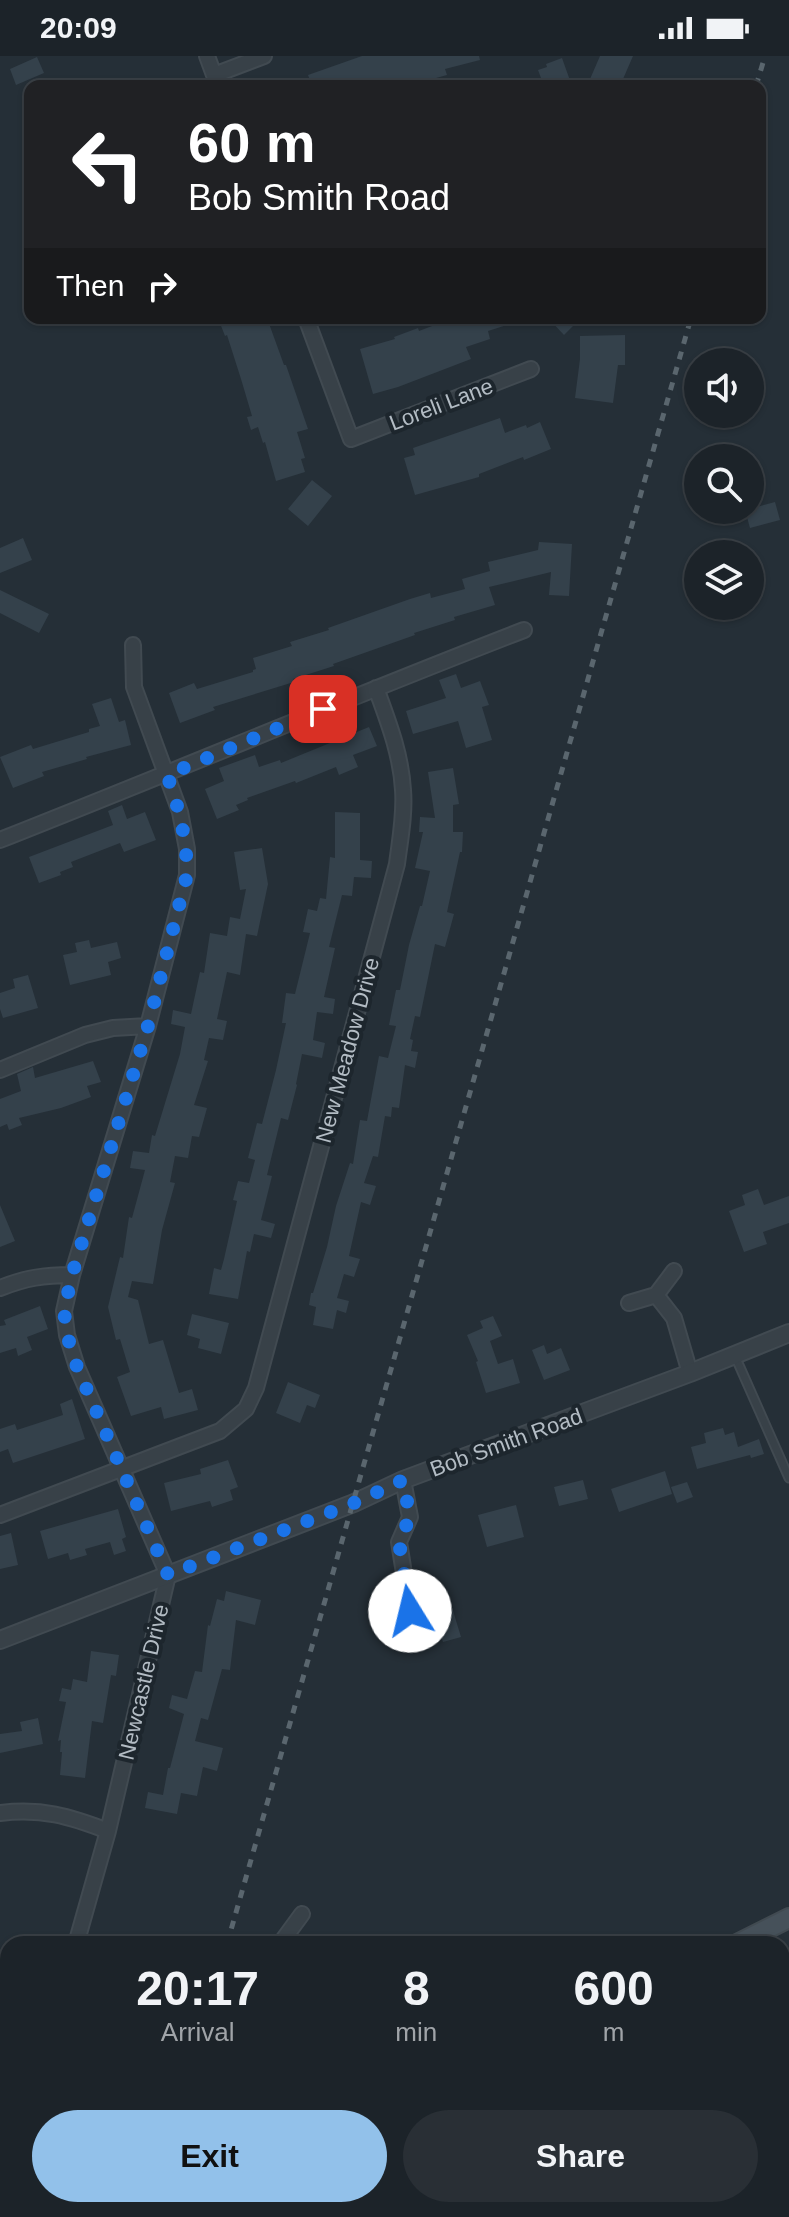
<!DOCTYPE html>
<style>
:root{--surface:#1c2329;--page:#292f35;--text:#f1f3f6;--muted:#a0a4a8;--line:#3a4046;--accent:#92c1ea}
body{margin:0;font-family:Arial,sans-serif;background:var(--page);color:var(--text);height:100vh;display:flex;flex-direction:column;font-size:30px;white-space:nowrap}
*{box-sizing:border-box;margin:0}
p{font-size:26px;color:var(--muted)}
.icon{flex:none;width:44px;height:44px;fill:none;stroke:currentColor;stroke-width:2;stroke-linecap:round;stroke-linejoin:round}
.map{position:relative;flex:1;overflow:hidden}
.panel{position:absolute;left:0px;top:1880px;width:790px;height:282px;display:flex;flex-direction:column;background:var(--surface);border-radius:24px 24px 0 0;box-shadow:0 2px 6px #0004,0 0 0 2px var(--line)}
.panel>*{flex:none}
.guide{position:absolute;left:24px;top:24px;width:742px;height:244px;border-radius:16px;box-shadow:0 2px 6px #0004,0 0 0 2px var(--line);background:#202124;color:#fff;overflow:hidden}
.buttons{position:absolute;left:684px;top:292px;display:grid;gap:16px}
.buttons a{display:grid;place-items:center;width:80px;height:80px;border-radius:50%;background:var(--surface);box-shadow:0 2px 6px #0004,0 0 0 2px var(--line);font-size:40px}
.pin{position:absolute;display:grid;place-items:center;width:68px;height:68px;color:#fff;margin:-34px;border-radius:16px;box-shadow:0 4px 12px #0006}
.me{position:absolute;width:88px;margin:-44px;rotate:351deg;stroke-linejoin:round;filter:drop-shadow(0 0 6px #0008)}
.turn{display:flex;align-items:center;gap:28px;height:168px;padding:0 32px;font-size:36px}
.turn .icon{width:104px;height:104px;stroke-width:2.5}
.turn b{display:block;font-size:56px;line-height:68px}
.then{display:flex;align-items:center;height:76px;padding:0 32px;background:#0003;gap:16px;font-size:30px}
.eta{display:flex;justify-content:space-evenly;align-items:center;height:136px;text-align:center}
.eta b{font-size:48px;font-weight:700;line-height:56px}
.cta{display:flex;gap:16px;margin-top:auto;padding:16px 32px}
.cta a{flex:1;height:92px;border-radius:48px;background:var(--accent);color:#111;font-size:32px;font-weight:700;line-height:92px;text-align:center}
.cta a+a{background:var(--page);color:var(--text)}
.status{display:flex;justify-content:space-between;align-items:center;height:56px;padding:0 40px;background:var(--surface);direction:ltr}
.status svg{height:22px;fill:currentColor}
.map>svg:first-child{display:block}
.building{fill:#34414b}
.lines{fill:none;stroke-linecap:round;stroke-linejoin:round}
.service-casing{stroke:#414a51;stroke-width:11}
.minor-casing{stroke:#414a51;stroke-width:18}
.tertiary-casing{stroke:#414a51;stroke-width:20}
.secondary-casing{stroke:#414a51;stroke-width:22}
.motorway-casing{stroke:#434c53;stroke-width:28}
.service{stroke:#384148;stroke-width:7}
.minor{stroke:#384148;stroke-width:14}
.tertiary{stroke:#384148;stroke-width:16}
.secondary{stroke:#46515a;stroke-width:18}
.motorway{stroke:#6d6056;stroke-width:24}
.rail{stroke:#5a666e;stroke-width:5;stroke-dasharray:8 8;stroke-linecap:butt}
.route{stroke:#1a73e8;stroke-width:14;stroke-dasharray:0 25.2}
.labels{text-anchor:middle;stroke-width:8;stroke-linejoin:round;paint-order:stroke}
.street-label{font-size:22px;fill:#b3bcc4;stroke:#1d262d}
</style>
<div class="status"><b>20:09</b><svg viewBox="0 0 49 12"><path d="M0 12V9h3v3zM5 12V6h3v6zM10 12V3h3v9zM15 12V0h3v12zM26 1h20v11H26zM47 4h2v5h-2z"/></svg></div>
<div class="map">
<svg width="789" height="2161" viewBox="0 0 789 2161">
<rect width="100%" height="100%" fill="#252f37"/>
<path class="building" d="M362 0H479L480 4 445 13 447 19 407 30H312L308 19Z
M600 0H633L620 30H587Z
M37 1 44 17 16 29 10 13Z
M562 2 572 30H544L538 14 547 11 546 8Z
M218 262H267L284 309H286L308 373 297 376 305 402 301 403 305 416 276 425 265 386 263 387 258 371 251 374 247 361 252 360 241 323 227 279 225 280Z
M453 262H519V265L488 275 490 283 466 291 471 303 398 331 373 338 360 293 395 283 394 281 418 272 419 275Z
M548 262H581L564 279Z
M625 279V309H618L613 347 575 342 580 303V280Z
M500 362 505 377 526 369 527 372 540 366 551 393 524 404 523 401 479 418V421L415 439 404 402 415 399 413 392Z
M312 424 332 440 308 470 288 453Z
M775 446 780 464 750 472 745 454Z
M23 482 32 504 0 517V492Z
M539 486 572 488 569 540 549 539 551 516 489 531 495 549 454 561 455 564 414 577 415 579 333 608 334 610 293 623 294 626 213 651 215 654 180 667 169 637 194 627 197 633 253 616V614L256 613 253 602 292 590 290 586 329 574 328 572 410 543 430 537 431 542 465 533 462 523 490 515 488 506 538 494Z
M0 534 49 558 39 577 0 557Z
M456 618 461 632 480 625 489 649 482 651 492 684 466 692 458 665 413 678 406 655 446 642 439 624Z
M111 642 119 666 125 664 131 689 86 701 87 703 42 716 44 720 13 732 0 701 31 689 33 693 89 676V673L100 670 92 648Z
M369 671 377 690 353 699 358 711 339 719 336 711 296 727 295 725 247 742 248 744 236 749 239 754 217 763 205 733 224 725 219 712 255 699 259 711 280 704 281 707Z
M453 712 459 748 453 749V776H463L462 796H460L447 856 454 858 445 891 435 888 420 961 415 960 410 983 413 984 411 995 418 996 415 1012 405 1009 399 1052 392 1051 391 1061 385 1060 378 1101 373 1100 364 1127 376 1130 370 1149 361 1146 349 1200 360 1203 354 1221 344 1218 337 1242 349 1245 346 1257 337 1254 333 1273 313 1269 316 1251 309 1249 311 1237H313L327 1191 336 1150 350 1107 353 1108 360 1064 367 1065 379 1000 388 1002 396 970 389 969 396 934H400L409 889 420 850H422L430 815 415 812 423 776H419L420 761 435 762 428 716Z
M122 749 127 763 145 756 156 784 124 796 120 787 71 806 73 811 60 816 61 819 39 827 29 801 113 769 108 755Z
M335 756 360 757V804L372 805 371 822 354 821 352 840 342 839 329 891 335 892 324 941 335 943 333 958 317 956 313 984 325 987 322 1002 302 998 296 1028 297 1029 288 1064 281 1062 267 1119 272 1120 261 1164 275 1168 271 1182 254 1178 250 1196 247 1195 238 1243 209 1238 214 1212 221 1214 224 1203 237 1145 233 1144 238 1125 249 1127 255 1104 248 1102 257 1067 262 1068 276 1014 286 967H282L286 937 295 938 310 877 303 876 308 853 317 855 320 842 326 843 330 801 335 802Z
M262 792 268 828 257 880 246 878 240 919 227 916 217 963 227 965 223 984 209 982 204 1004 208 1005 194 1049 207 1052 199 1081 192 1080 188 1102 175 1100 170 1126 175 1127 162 1174 153 1228 132 1225 128 1241 138 1244 149 1288 163 1284 179 1337 192 1333 198 1354 164 1363 161 1351 131 1360 117 1321 130 1316 120 1283 116 1284 108 1251 120 1201 123 1202 129 1161 132 1162 145 1114 130 1112 133 1095 149 1097 152 1079 155 1080 180 998 185 971 171 968 173 954 191 958 200 916 204 917 210 877 227 880 230 861 240 863 246 833 240 834 234 796Z
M89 884 91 892 117 886 121 902 108 906 111 919 70 929 63 899 77 896 75 887Z
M28 919 38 952 3 962 0 953V937L15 932 13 923Z
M93 1005 101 1026 87 1030 91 1041 61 1052 19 1062 22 1069 9 1074 7 1068 0 1071V1043L21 1035 17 1018 33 1011 35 1022Z
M758 1133 764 1149 789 1140V1167L763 1176 767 1188 744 1196 729 1155 745 1149 742 1139Z
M0 1149 15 1185 0 1191Z
M40 1250 48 1273 27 1281 32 1294 18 1300 16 1292 0 1297V1270L6 1269 4 1264Z
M192 1258 229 1267 221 1298 198 1292 200 1283 187 1279Z
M493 1260 502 1280 490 1285 498 1308 513 1303 520 1327 486 1337 476 1306 478 1305 467 1279 483 1272 480 1265Z
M544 1289 547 1298 561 1292 570 1314 544 1324 532 1294Z
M288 1326 320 1339 315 1352 307 1349 300 1367 276 1357Z
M72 1343 85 1383 13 1407 8 1393 0 1396V1373L15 1368 17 1374 63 1359 60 1348Z
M723 1372 725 1379 734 1376 738 1391 759 1383 764 1398 751 1402 750 1399 697 1413 691 1391 706 1387 704 1377Z
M228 1404 238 1431 230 1434 233 1444 212 1451 210 1445 171 1455 164 1427 201 1418 200 1413Z
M665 1415 672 1438 619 1456 611 1433Z
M583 1424 588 1443 559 1450 554 1431Z
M687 1426 693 1441 677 1447 671 1431Z
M516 1449 524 1481 487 1491 478 1459Z
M118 1453 126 1481 122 1483 126 1495 114 1499 110 1486 85 1493 87 1499 70 1504 68 1497 48 1503 40 1475Z
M11 1477 18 1509 0 1513V1480Z
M226 1535 261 1544 255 1569 236 1564 230 1614 222 1613 208 1664 201 1662 195 1685 223 1692 217 1715 203 1711 197 1740 181 1737 177 1758 145 1752 148 1736 163 1739 168 1712H170L184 1658 169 1652 172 1639 187 1643 195 1615 202 1616 208 1569 210 1570 217 1543 224 1545Z
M451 1548 461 1581 443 1586 440 1578 409 1587 402 1563 412 1565 420 1558Z
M91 1595 119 1599 116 1620 111 1619 103 1667 92 1665 85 1722 60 1719 62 1696H60L61 1684 58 1685 66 1646 59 1645 62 1632 71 1634 73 1623 87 1626Z
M38 1662 43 1688 0 1697V1678L22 1675 20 1666Z"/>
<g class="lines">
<g class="service-casing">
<path id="service" d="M735 1300 789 1422"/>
</g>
<g class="minor-casing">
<path id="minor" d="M207 0 218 30
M214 19 264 0
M306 262 351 383 531 313
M0 784C175 715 348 642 524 574
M0 1014 85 979 113 972 148 970
M0 1232C26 1222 43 1219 72 1219
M656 1239 674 1262 690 1317
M629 1247 656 1239 674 1215
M403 1424 410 1461 399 1486 410 1555
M0 1459 220 1375 246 1353 256 1332 397 808C400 784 405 758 403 734 401 698 388 665 376 632
M0 1757C42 1752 69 1760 108 1775
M76 1888 108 1775 168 1519 77 1311 67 1279 64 1255 72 1219 148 970 187 819V793L180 756 134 631 133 589
M280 1888 302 1858
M0 2155 8 2127"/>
</g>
<g class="tertiary-casing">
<path id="tertiary" d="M0 1584 354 1447 403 1424 690 1317 789 1277"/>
</g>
<g class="secondary-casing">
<path id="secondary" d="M737 1888 789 1862
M782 2106 789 2101
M230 2161 242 2154
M714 2161 723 2154"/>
</g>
<g class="motorway-casing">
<path id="motorway" d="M782 1966 789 1962
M782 2002 789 1998
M453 2161 464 2154
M512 2161 524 2154"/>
</g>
<use href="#service" class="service"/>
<use href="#minor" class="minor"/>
<use href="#tertiary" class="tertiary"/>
<use href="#secondary" class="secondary"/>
<use href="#motorway" class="motorway"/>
<path class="rail" d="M756 30 765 0
M227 1888 691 262
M150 2161 152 2154"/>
</g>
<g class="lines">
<path class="route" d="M323 653 167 719C179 752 187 783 187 819L148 970 72 1219 64 1255 67 1279 77 1311 168 1519 354 1447 403 1424 410 1461 399 1486 410 1555"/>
</g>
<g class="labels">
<g class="street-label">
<text transform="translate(441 348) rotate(-21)" y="8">Loreli Lane</text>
<text transform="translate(347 994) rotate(-75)" y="8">New Meadow Drive</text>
<text transform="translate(506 1386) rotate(-20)" y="8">Bob Smith Road</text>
<text transform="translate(143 1626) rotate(-77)" y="8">Newcastle Drive</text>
</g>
</g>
</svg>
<div class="buttons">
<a><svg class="icon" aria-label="sound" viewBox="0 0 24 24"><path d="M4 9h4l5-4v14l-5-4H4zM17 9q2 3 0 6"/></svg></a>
<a><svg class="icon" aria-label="search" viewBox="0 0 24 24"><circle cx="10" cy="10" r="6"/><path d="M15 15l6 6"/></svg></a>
<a><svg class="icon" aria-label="layers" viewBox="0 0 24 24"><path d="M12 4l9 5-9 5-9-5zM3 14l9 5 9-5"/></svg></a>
</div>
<div class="pin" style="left:323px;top:653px;background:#d93025"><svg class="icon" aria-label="arrive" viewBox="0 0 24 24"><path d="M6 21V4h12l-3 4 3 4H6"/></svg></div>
<svg class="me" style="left:410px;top:1555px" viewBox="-20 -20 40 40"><circle r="19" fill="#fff"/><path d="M0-13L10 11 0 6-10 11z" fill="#1a73e8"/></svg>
<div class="guide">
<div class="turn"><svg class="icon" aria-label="left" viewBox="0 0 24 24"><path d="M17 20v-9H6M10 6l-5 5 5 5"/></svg><div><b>60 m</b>Bob Smith Road</div></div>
<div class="then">Then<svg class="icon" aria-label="right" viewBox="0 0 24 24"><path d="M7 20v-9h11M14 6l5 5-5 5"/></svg></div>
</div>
<section class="panel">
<div class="eta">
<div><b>20:17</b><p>Arrival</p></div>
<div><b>8</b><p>min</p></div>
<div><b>600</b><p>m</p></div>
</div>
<div class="cta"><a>Exit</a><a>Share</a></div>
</section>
</div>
